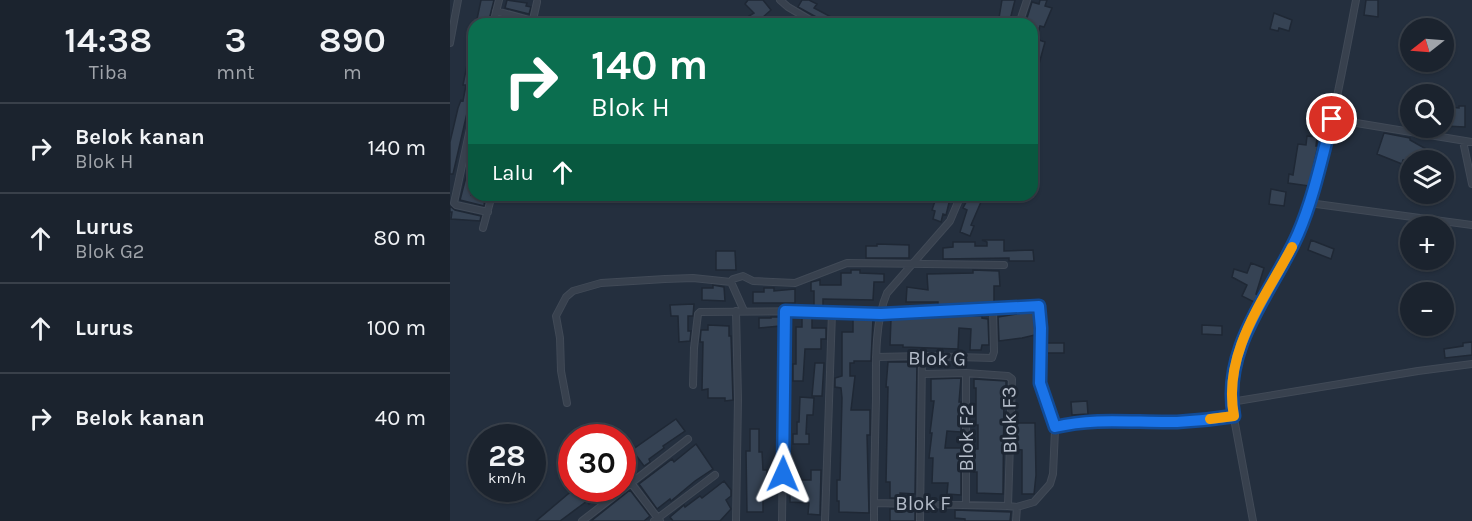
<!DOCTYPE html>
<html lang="id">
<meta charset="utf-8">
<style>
:root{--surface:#1b232e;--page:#242b36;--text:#f1f3f6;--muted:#a0a4aa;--line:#39404a}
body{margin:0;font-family:Karla,sans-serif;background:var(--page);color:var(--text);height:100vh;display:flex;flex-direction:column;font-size:22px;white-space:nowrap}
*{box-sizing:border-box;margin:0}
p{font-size:20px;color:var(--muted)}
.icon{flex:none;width:33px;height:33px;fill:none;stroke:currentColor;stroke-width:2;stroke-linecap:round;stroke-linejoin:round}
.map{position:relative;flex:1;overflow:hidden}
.details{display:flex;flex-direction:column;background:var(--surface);width:450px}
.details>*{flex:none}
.guide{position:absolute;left:18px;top:18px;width:570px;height:183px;border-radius:18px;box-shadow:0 2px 4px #0004,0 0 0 2px var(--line);background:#0b6e4f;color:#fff;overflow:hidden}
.needle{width:39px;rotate:253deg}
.fabs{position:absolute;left:950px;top:18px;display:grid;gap:12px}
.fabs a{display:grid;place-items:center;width:54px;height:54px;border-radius:50%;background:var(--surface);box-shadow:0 2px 4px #0004,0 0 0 2px var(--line);font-size:30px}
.speed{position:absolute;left:18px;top:424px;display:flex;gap:12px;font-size:30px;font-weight:700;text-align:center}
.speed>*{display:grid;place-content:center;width:78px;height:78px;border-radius:50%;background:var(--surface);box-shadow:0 2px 4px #0004,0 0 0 2px var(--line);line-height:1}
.speed small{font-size:15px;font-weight:400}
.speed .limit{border:9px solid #d22;background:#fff;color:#111}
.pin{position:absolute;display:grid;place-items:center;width:51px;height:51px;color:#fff;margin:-26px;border:3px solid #fff;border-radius:50%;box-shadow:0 2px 6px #0007}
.me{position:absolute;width:66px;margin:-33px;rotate:1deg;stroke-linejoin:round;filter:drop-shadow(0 0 4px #0008)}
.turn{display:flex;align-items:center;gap:21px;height:126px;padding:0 24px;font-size:27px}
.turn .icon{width:78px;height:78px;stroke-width:2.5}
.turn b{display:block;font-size:42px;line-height:51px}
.then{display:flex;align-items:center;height:57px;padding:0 24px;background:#0003;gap:12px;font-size:22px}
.eta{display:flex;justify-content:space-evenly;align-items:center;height:102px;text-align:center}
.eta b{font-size:36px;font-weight:600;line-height:42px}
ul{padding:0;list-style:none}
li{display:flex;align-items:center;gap:18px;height:90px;padding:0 24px;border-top:2px solid var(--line)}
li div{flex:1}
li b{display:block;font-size:22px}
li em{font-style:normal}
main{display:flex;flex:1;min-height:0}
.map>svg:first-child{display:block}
.building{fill:#364354;stroke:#1f2835;stroke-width:1.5}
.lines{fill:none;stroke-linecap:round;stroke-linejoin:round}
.street-casing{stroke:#414a57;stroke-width:8}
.street{stroke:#38414e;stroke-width:6}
.route-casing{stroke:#114b97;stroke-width:15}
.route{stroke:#1a73e8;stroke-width:10}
.slow{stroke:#f59e0b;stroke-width:10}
.labels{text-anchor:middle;stroke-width:6;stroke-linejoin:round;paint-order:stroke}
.street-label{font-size:20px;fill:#b4bcc9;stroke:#1d2633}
</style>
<main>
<section class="details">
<div class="eta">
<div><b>14:38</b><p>Tiba</p></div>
<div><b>3</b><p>mnt</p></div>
<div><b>890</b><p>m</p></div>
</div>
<ul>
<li><svg class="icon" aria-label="right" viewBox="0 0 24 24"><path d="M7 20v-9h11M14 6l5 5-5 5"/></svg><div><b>Belok kanan</b><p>Blok H</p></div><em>140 m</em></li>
<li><svg class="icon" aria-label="ahead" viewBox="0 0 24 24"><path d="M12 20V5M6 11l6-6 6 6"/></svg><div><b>Lurus</b><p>Blok G2</p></div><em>80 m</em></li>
<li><svg class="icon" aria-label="ahead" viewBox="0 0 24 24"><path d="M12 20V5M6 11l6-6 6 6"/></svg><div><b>Lurus</b></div><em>100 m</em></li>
<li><svg class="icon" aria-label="right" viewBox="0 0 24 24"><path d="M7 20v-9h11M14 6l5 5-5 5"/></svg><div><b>Belok kanan</b></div><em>40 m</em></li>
</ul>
</section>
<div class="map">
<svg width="1022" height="521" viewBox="0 0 1022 521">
<rect width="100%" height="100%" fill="#242f3e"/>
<path class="building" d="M31 0H44L38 24H26Z
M57 0 77 3 76 6 81 7 79 14 55 8Z
M298 0H313L321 10 305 24 299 16 304 13 295 4Z
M352 0H359L367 4 364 8 385 19 383 24H372L370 19 348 7Z
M552 0H565L559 24H548Z
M590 0H597L595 6 602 8 594 27 590 26 586 39 595 42 589 64 582 61V24H576V21L582 2 589 4Z
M916 0H928V17L914 15Z
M824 13 842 20 839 31 829 28 828 31 820 29Z
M21 45H24V87H23L3 174H0V142L8 108 11 100 13 101 16 85H13Z
M1009 106H1015V127L995 126 998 107 1009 108Z
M934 133 960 138V140L978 150 974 160H953L952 164 927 154Z
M857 136 867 137 866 146H868L859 186 838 183 839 174 843 175 848 144 856 145Z
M22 154 24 155V183L21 195H35L34 206 10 200Z
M821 189 836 192 834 206 819 204Z
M487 195H501L496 215 493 214 491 222 483 219 485 211 482 210Z
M520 195H534L521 225 524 226 520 236 510 232 517 210 513 208Z
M0 206 5 210 31 216 30 221 1 219 2 212H0Z
M532 240H554V251L583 250 584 261H559V258L493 259V248L503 247V242H525V246H537V242Z
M861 240 884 249 881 259 858 250Z
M427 244 459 245V258H416V246H427Z
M266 251H285L286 270H266Z
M801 263 814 268 806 294 808 295 804 302 792 296 797 285 782 277 784 269 797 273Z
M401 270H410V273L434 274V282H424L423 300 373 299V306H364V291H361V282L370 280V285H391V273H401Z
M523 270 549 271 550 286H544V303L488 306V302H456L457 287 478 290 477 274 523 273Z
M263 285 274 287 275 301 252 300V288H263Z
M314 288H324V291L345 289V303H303V292H314Z
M244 304 243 316H238V331H241L240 341 229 342 228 316H221L220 305Z
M584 311 585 335 572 338 549 341 548 317Z
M512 315 532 316V318L538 319 539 345H532L531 350H520L521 329 509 328 508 349 453 347V345H440L441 319Z
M352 316H362V328H376V339H371V349H355L353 381H343V364H346V327H352Z
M321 317H330V326L309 328V318H321Z
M403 318 423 319 421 361H404V363H400V376H405L401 410H420V435H417L419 513 389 512V501H387V480H390L392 398 391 388 385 387V378L392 376V332H403Z
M258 325 279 326V336H281L283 400 275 401V398H258V389L252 390 253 342H250L251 330H258Z
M752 325 772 326V335L752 334Z
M1022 342V355L995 358 994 349 1013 346V343Z
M595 343H614V353H595Z
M438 362H467L465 494 450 493V498H440V482H436L438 387H436Z
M365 363H374L372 396H362Z
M511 378 509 402H511V432L497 431 495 448H511V495L497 494 498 483H482L483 458H479L482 433H480L484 401H481V379Z
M524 379 556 381V389H554L553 494 527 493V472H524L525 449H528V425H526V388H524Z
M350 397 364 398 363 415H357L356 434H359V444H343V434H347V422H349Z
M637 401 638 414 622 415 621 402Z
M226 419 235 431 213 446 214 448 199 459 200 462 194 466 182 450Z
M566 423H585L586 475 584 494H572V450L565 449Z
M300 429H309V452H312L313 470H317V480H321L322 497 313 496V512H297L296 451H300Z
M246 444 263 469 245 481 221 501 220 499 207 509 189 484 222 459 224 462Z
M361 470H371L370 515 358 514 359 503 340 502V491H344V480H361Z
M274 481 281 490V496L276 500 281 509 270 521H223L220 517 234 505 235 507 250 496 252 498Z
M124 489H155L139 504 137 501 110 521H86Z
M180 490 200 516 194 521H141Z
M440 509H465V521H440Z
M505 510 561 512 560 521H515V519L505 518Z"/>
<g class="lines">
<g class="street-casing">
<path id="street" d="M330 0 338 7 367 24
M46 11 83 21
M43 24 49 0
M82 24 87 2
M569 24 577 0
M0 43 8 0
M24 110 4 203 6 205 38 212
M882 119 1022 142
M1013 141 1022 184
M859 203 1022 225
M33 228 42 195
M281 282 283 279 293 276 303 281 345 283 397 263 554 265
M286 311 288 399 286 521
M426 357 472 356 542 358 544 352 543 309
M473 374 516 373 558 376 562 379 558 506
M243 385 244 348 248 314 250 312 370 311 431 314 589 306 591 311 589 374 590 383 605 430 603 474 600 484 584 502 567 507
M781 402 968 371 1022 364
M117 403 111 371 110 338 106 316 116 297 123 291 151 283 215 279 243 278 281 282 294 311
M605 427C644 417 683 422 723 422 743 422 764 419 784 416
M172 471 210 521
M424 503 558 506 567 507 566 521
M516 504V373
M132 521 238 439
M204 521 265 475
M332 521 335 311
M375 521 382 312
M424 521C424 480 425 440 426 399 426 367 424 323 437 293L500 221 511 195
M470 521 472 356
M803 521 781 402C775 336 833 277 854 218 879 147 892 73 906 0"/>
</g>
<use href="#street" class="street"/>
</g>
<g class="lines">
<g class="route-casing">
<path id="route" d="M333 474 335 311 431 314 589 306 591 328 590 383 605 427C646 417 686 423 727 422 746 421 765 419 784 416 771 347 822 293 848 234 864 197 872 157 882 119"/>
</g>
<use href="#route" class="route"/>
<path class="slow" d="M760 419 784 416C772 353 814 300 842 247"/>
</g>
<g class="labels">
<g class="street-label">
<text transform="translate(487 358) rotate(1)" y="7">Blok G</text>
<text transform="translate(559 420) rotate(-91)" y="7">Blok F3</text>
<text transform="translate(516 438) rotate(-90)" y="7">Blok F2</text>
<text x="473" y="510">Blok F</text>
</g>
</g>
</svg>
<div class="fabs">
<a><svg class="needle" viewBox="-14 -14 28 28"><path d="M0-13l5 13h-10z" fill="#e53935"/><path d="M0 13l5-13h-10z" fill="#a0a4aa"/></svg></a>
<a><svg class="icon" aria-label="search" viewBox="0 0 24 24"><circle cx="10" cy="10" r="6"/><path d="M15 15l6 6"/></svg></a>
<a><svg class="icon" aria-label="layers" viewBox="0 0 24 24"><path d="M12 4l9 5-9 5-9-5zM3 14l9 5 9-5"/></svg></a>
<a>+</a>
<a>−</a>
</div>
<div class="speed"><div>28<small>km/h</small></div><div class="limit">30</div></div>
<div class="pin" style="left:882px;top:119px;background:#d93025"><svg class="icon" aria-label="arrive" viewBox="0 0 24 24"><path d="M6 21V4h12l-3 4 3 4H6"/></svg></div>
<svg class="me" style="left:333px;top:474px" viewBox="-20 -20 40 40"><path d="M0-17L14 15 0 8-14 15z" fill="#1a73e8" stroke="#fff" stroke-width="4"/></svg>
<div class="guide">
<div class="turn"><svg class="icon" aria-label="right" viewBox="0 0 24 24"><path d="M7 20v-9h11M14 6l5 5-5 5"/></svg><div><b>140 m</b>Blok H</div></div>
<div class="then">Lalu<svg class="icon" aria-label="ahead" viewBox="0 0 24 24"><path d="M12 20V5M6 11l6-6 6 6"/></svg></div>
</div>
</div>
</main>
